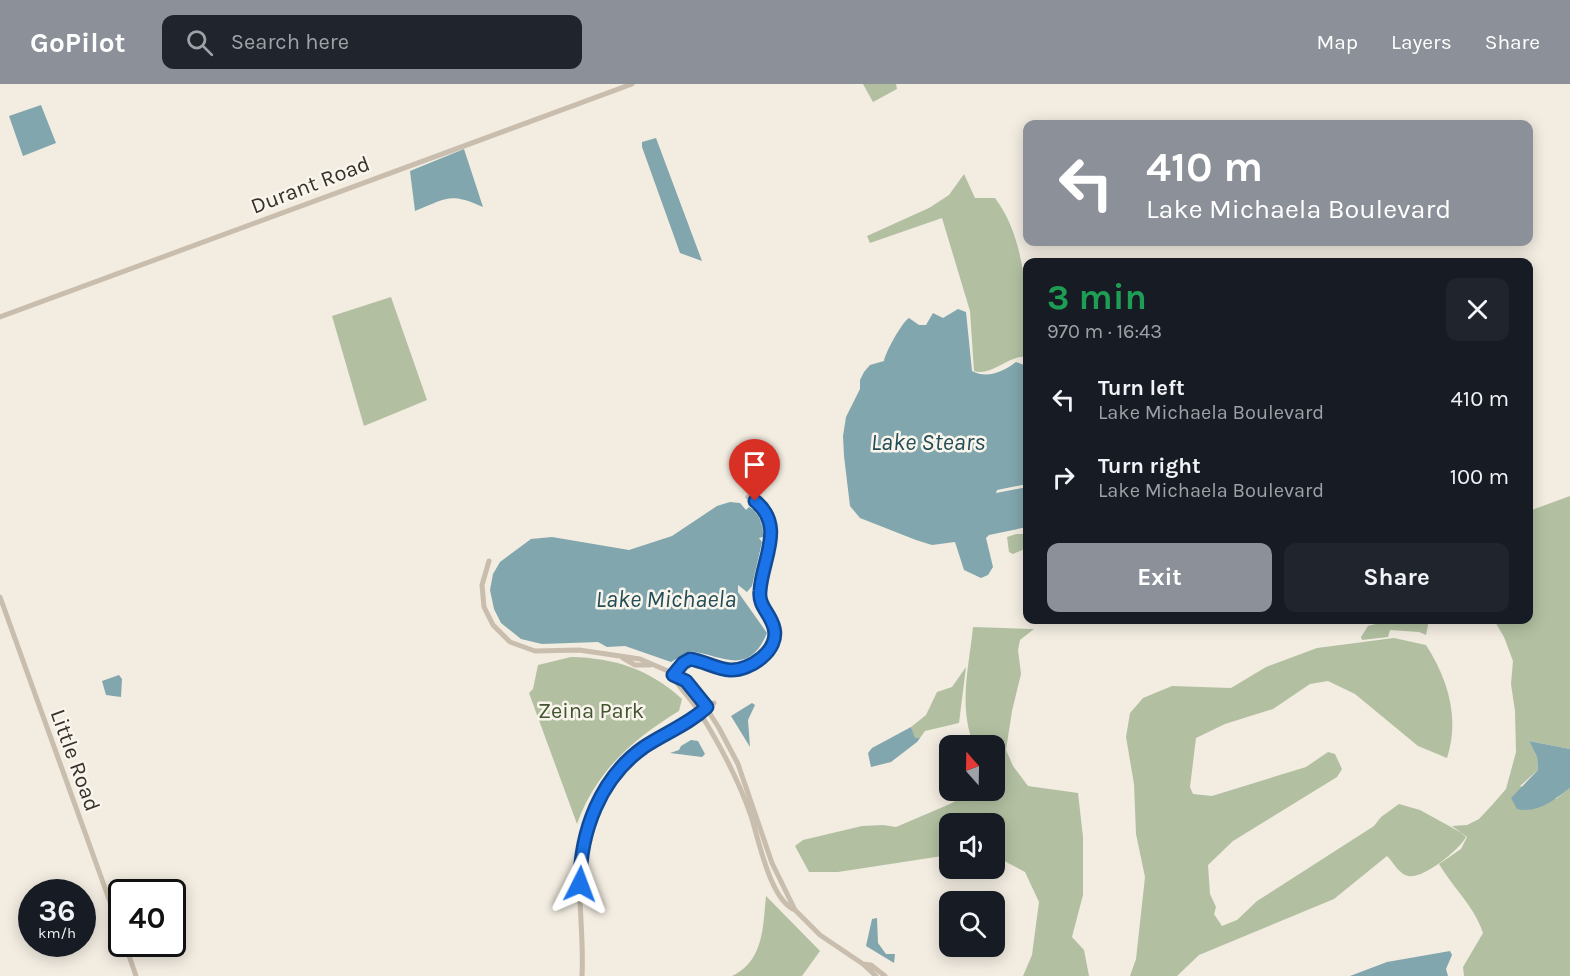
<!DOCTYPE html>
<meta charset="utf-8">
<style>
:root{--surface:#171b24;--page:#20242c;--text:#f1f3f6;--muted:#9ea1a6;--accent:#8c9099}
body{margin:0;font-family:Karla,sans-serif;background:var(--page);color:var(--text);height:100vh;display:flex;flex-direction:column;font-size:22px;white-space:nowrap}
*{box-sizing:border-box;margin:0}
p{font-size:20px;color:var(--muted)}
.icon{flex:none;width:33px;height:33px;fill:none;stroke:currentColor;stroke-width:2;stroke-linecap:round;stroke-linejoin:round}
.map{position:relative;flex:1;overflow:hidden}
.details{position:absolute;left:1023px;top:174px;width:510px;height:366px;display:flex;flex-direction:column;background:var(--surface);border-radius:12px;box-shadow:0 3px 15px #0003}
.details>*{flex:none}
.top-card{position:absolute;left:1023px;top:36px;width:510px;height:126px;border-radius:12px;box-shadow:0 3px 15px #0003;background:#8c9099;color:#fff;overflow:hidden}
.needle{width:39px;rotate:340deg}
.fabs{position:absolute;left:939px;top:651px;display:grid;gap:12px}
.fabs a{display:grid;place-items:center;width:66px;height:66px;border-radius:12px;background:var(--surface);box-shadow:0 3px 15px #0003;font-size:30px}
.speed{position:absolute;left:18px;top:795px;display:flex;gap:12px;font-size:30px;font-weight:700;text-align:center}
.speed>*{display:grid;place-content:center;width:78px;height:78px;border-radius:50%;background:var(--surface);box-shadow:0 3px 15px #0003;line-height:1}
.speed small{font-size:15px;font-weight:400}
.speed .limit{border:3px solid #111;border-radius:9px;background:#fff;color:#111}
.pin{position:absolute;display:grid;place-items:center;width:51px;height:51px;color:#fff;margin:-62px -26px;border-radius:50% 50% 50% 0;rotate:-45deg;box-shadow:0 0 6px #0007}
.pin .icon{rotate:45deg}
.me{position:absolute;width:66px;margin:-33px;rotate:3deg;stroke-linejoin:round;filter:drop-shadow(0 0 4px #0008)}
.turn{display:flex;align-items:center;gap:21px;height:126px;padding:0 24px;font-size:27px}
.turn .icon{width:78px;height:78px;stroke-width:2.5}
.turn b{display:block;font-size:42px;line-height:51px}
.round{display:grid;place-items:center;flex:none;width:63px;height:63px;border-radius:12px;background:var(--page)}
.overview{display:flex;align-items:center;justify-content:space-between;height:102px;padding:0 24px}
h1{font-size:36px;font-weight:700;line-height:45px;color:#1e9e55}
.primary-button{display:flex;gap:12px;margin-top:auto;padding:12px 24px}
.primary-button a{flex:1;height:69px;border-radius:12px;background:var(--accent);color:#fff;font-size:24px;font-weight:700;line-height:69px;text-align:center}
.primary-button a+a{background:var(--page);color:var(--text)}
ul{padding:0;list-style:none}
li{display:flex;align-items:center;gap:18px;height:78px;padding:0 24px}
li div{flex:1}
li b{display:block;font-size:22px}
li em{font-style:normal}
header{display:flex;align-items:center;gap:36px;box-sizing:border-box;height:84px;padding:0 30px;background:var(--accent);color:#fff}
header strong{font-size:28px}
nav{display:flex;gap:33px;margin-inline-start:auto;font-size:21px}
.search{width:420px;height:54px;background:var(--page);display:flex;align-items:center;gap:15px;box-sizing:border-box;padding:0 21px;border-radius:12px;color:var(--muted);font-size:22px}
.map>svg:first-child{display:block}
.green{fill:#b2c0a1}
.water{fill:#81a6ad}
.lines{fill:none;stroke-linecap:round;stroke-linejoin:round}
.tertiary{stroke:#c9bdad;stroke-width:5}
.route-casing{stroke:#114b97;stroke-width:15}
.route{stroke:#1a73e8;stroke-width:10}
.labels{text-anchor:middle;stroke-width:5;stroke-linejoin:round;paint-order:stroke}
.street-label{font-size:22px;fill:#38312b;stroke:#f9f5ed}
.park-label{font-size:22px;fill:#435530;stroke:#f9f5ed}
.water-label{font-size:24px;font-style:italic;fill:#234e57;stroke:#f9f5ed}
</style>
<header>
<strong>GoPilot</strong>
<div class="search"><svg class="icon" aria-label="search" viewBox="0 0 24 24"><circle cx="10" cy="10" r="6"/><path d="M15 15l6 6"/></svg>Search here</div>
<nav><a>Map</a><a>Layers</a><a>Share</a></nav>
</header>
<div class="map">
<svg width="1570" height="892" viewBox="0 0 1570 892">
<rect width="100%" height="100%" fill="#f2ece1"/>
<path class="green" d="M863 0H896L897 5 873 18Z
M964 90 975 114H995C1027 156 1028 222 1027 273 1010 270 991 293 974 287L970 227 942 134 870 159 867 152 929 124 949 111Z
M391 213 427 316 364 342 332 232Z
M1570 412V665L1529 657 1537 673 1538 686 1520 702 1556 715 1570 704V892H1464L1463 883 1483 849C1474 822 1454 805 1439 780L1461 765 1467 753 1452 742 1467 741 1479 735 1493 720 1506 705 1516 668 1515 627 1511 600 1513 577 1504 553 1494 536H1528L1529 427Z
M1016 450H1027V464L1013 470 1009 468 1007 453Z
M1391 536H1429L1426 551 1419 548 1390 546 1388 553 1362 556 1361 553 1368 542Z
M973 543 1034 545 1020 556 1018 566 1021 590 1012 627 1006 666 1013 682 1028 702 1078 709 1083 753V811L1072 853 1084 866 1089 892H1023L1032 871 1039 818 1025 788 995 772 994 740H950L949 771 838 788H809L795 762 803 756 862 742 883 741 896 743 950 720 972 707 994 706V662L974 661C958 623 969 583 973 543Z
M1394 554 1426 561C1448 595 1460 634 1447 674L1418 662 1355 610 1328 597 1310 600 1273 625 1225 640 1196 654 1190 703 1193 710 1212 712 1306 683 1328 668 1335 670 1342 685 1337 693 1233 757 1208 781 1210 810 1216 823 1214 830 1222 842 1237 836 1257 817 1374 742 1381 733 1399 720 1420 726 1460 748 1466 753C1459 766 1424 795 1408 792 1400 791 1393 778 1387 772L1334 815 1199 871 1177 892H1130L1136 875 1145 793 1136 750 1134 700 1126 653 1130 629 1143 614 1172 602 1231 604 1266 583 1317 564Z
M571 573C615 574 649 585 682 615L679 627C633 655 596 687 577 740L529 609 533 605 538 581Z
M966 583 959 639 925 647 920 654H914L911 643 926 631 937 608 952 603Z
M766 812 820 867 802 892H732C764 877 763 842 766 812Z"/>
<path class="water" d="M41 21 56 59 23 72 9 32Z
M656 54 702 177 680 169 642 63V58Z
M464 65 483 123C450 108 447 114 415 127L410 87Z
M958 225 966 228 972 287C987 295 1003 288 1016 278L1027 282V400L997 406 996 409 1027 403V443L989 451 986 454 993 483 988 491 981 494 964 486 955 458 932 461 916 456 860 434 850 422 844 372 843 352 846 333 860 305V296L864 288 870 281 884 277C885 269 902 238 909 234L919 241H926L933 229 943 234Z
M730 418 740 419 746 426 749 423C759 428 764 442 763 453L759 454 762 458 752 502 747 508 738 501V508L767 549C749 593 724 572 690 567L671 578 625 562 607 563 598 558 542 560 521 555 501 539 494 525 490 506 493 490 500 478 531 455 552 453 629 466 672 452 717 422Z
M119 591 122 595 121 613 106 611 102 597Z
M752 619 755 621 748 636 750 663 731 632Z
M911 643 915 654H920L917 658 891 678 871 683 868 669 872 664Z
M691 656 698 657 705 670 702 673 670 669 679 666 681 662Z
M1529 657 1570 665V704C1554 716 1537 730 1517 725L1511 714 1538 686 1537 673Z
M877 834 878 859 886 870H895L894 879 866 862 872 835Z
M1450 867 1452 871 1446 885 1448 892H1350L1387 878Z"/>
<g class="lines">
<path class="tertiary" d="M0 233 632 0
M489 477 482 501 484 523 493 541 510 558 535 567 579 566 640 575 682 593 693 603 719 644 738 680 772 779 795 826 820 851 863 880 876 892
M0 513 122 851
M623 574 635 581H650
M673 592 683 579 690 575C704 577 717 585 731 586 749 587 778 568 775 547 773 533 760 525 759 509 759 474 793 438 748 413
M673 592C680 605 692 616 700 629 720 661 739 697 751 732 759 756 770 816 795 826
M663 651 701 628
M125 860 136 892
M863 880 871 881 885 892
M582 892C584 855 578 818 580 781 585 700 649 654 714 619"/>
</g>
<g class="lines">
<g class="route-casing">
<path id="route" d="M580 800C580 748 600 694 644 663 665 649 689 640 707 623L686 597 673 591 683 579 690 575C704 577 716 585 730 586 750 587 780 566 774 544 771 530 758 522 760 507 762 475 786 442 755 417"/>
</g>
<use href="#route" class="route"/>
</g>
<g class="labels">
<g class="street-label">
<text transform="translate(310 100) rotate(-21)" y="8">Durant Road</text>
<text transform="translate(76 676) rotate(70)" y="8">Little Road</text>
</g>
<g class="park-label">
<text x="591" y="634">Zeina Park</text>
</g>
<g class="water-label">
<text x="928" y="366">Lake Stears</text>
<text x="666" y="523">Lake Michaela</text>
</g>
</g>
</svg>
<div class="fabs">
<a><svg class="needle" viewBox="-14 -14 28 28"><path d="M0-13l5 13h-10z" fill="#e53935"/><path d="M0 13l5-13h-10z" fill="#9ea1a6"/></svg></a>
<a><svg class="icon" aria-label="sound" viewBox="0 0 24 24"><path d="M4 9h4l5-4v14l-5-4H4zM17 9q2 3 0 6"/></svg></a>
<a><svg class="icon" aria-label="search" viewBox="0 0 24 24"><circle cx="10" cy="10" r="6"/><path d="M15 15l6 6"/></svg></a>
</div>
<div class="speed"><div>36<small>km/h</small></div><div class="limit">40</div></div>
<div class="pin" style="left:755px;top:417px;background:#d93025"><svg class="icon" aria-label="arrive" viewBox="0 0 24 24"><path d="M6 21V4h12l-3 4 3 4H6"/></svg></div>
<svg class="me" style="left:580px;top:800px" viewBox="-20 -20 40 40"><path d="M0-17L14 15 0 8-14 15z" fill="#1a73e8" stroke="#fff" stroke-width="4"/></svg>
<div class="top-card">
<div class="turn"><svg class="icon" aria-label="left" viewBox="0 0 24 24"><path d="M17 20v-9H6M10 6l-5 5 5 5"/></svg><div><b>410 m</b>Lake Michaela Boulevard</div></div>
</div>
<section class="details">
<div class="overview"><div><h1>3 min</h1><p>970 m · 16:43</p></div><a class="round"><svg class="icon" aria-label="close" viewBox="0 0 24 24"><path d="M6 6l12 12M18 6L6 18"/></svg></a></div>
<ul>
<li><svg class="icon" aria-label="left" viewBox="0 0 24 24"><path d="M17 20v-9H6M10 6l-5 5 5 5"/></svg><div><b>Turn left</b><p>Lake Michaela Boulevard</p></div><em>410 m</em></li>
<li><svg class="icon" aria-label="right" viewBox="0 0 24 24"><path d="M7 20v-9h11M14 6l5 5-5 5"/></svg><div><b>Turn right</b><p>Lake Michaela Boulevard</p></div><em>100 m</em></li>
</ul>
<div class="primary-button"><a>Exit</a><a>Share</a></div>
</section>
</div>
